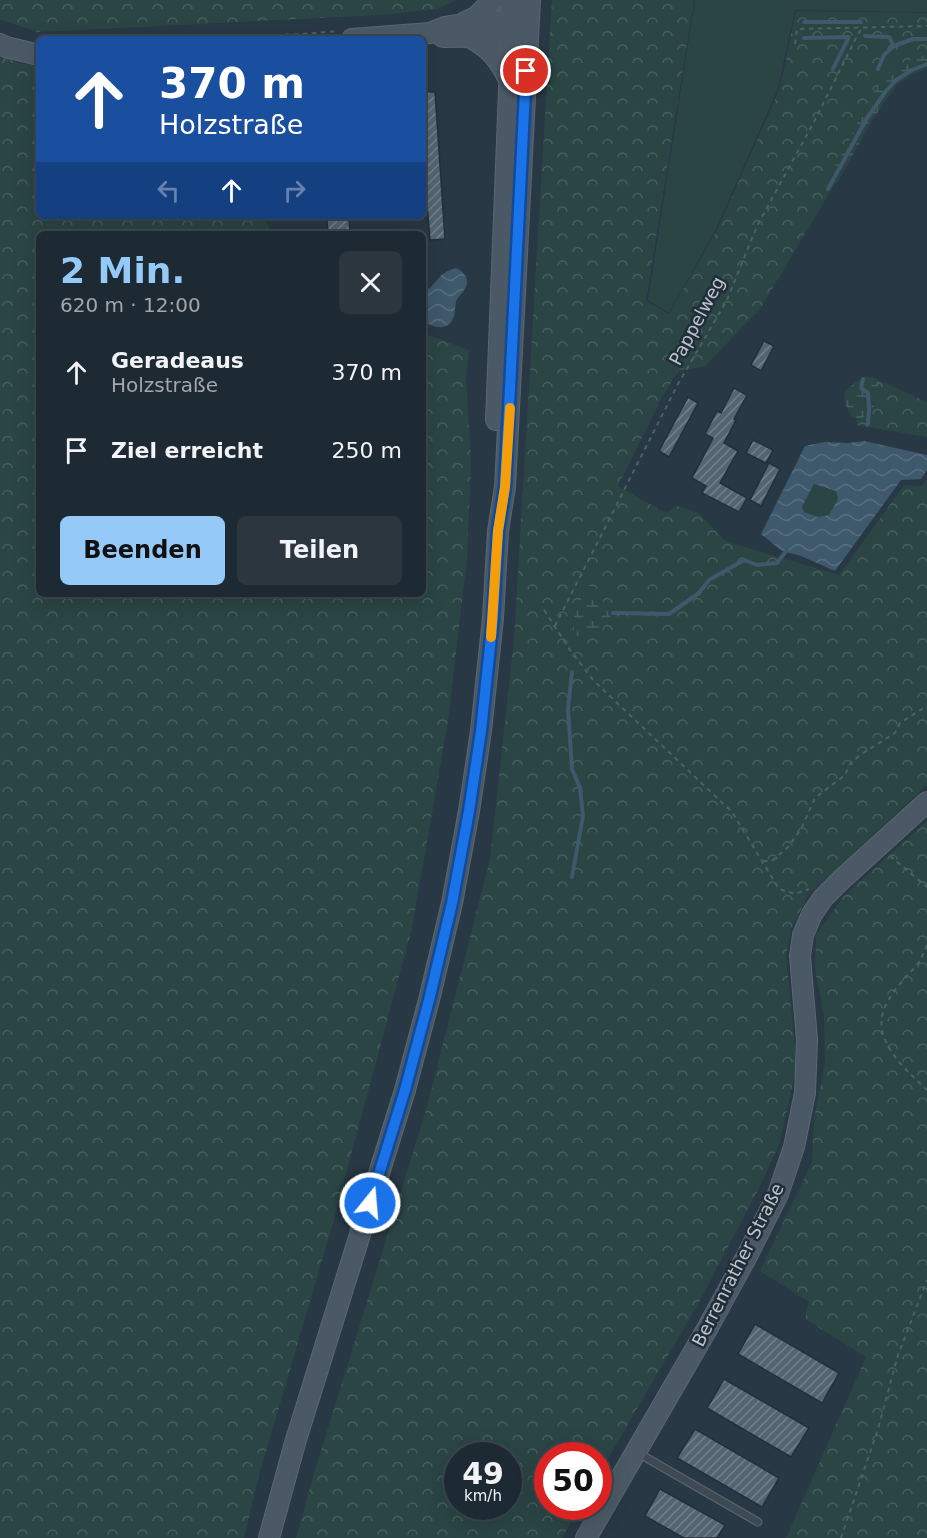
<!DOCTYPE html>
<html lang="de">
<meta charset="utf-8">
<style>
:root{--surface:#1e2a33;--page:#2b363f;--text:#f1f3f6;--muted:#a1a7ac;--line:#3c464e;--accent:#95c9f7}
body{margin:0;font-family:"DejaVu Sans",sans-serif;background:var(--page);color:var(--text);height:100vh;display:flex;flex-direction:column;font-size:22px;white-space:nowrap}
*{box-sizing:border-box;margin:0}
p{font-size:20px;color:var(--muted)}
.icon{flex:none;width:33px;height:33px;fill:none;stroke:currentColor;stroke-width:2;stroke-linecap:round;stroke-linejoin:round}
.map{position:relative;flex:1;overflow:hidden}
.details{position:absolute;left:36px;top:231px;width:390px;height:366px;display:flex;flex-direction:column;background:var(--surface);border-radius:9px;box-shadow:0 6px 24px #0002,0 0 0 2px var(--line)}
.details>*{flex:none}
.guide{position:absolute;left:36px;top:36px;width:390px;height:183px;border-radius:9px;box-shadow:0 6px 24px #0002,0 0 0 2px var(--line);background:#1a4fa0;color:#fff;overflow:hidden}
.speed{position:absolute;left:444px;top:1442px;display:flex;gap:12px;font-size:30px;font-weight:700;text-align:center}
.speed>*{display:grid;place-content:center;width:78px;height:78px;border-radius:50%;background:var(--surface);box-shadow:0 6px 24px #0002,0 0 0 2px var(--line);line-height:1}
.speed small{font-size:15px;font-weight:400}
.speed .limit{border:9px solid #d22;background:#fff;color:#111}
.pin{position:absolute;display:grid;place-items:center;width:51px;height:51px;color:#fff;margin:-26px;border:3px solid #fff;border-radius:50%;box-shadow:0 2px 6px #0007}
.me{position:absolute;width:66px;margin:-33px;rotate:17deg;stroke-linejoin:round;filter:drop-shadow(0 0 4px #0008)}
.turn{display:flex;align-items:center;gap:21px;height:126px;padding:0 24px;font-size:27px}
.turn .icon{width:78px;height:78px;stroke-width:2.5}
.turn b{display:block;font-size:42px;line-height:51px}
.lanes{display:flex;align-items:center;height:57px;padding:0 24px;background:#0003;justify-content:center;gap:30px;direction:ltr}
.lanes .off{opacity:.35}
.round{display:grid;place-items:center;flex:none;width:63px;height:63px;border-radius:9px;background:var(--page)}
.overview{display:flex;align-items:center;justify-content:space-between;height:102px;padding:0 24px}
h1{font-size:36px;font-weight:600;line-height:45px;color:var(--accent)}
.cta{display:flex;gap:12px;margin-top:auto;padding:12px 24px}
.cta a{flex:1;height:69px;border-radius:9px;background:var(--accent);color:#111;font-size:24px;font-weight:600;line-height:69px;text-align:center}
.cta a+a{background:var(--page);color:var(--text)}
ul{padding:0;list-style:none}
li{display:flex;align-items:center;gap:18px;height:78px;padding:0 24px}
li div{flex:1}
li b{display:block;font-size:22px}
li em{font-style:normal}
.map>svg:first-child{display:block}
.green{fill:#2a4544}
.forest{fill:url(#forest-crowns);fill-rule:evenodd}
.wetland{fill:url(#wetland-marsh)}
.water{fill:url(#water-waves);fill-rule:evenodd}
.lines{fill:none;stroke-linecap:round;stroke-linejoin:round}
.stream{stroke:#3e586c;stroke-width:4}
.building{fill:url(#building-hatch);stroke:#23303b;stroke-width:1.5}
.service-casing{stroke:#5b6771;stroke-width:9}
.secondary-casing{stroke:#5b6771;stroke-width:22}
.path{stroke:#4b6262;stroke-width:2;stroke-dasharray:4.5 4.5;stroke-linecap:butt}
.service{stroke:#3d4953;stroke-width:7}
.secondary{stroke:#4b5966;stroke-width:20}
.route-casing{stroke:#114b97;stroke-width:15}
.route{stroke:#1a73e8;stroke-width:10}
.slow{stroke:#f59e0b;stroke-width:10}
.labels{text-anchor:middle;stroke-width:5;stroke-linejoin:round;paint-order:stroke}
.street-label{font-size:18px;fill:#bac4cd;stroke:#212e39}
</style>
<div class="map">
<svg width="927" height="1538" viewBox="0 0 927 1538">
<defs>
<pattern id="forest-crowns" width="20" height="18" patternUnits="userSpaceOnUse" patternTransform="scale(1.5)"><rect width="20" height="18" fill="#2a4544"/><path d="M2 6a3 3 0 1 1 6 0M12 15a3 3 0 1 1 6 0" fill="none" stroke="#475e5e"/></pattern>
<pattern id="wetland-marsh" width="20" height="14" patternUnits="userSpaceOnUse" patternTransform="scale(1.5)"><rect width="20" height="14" fill="#2a4544"/><path d="M1 5h8M5 5V1M11 12h8M15 12V8" fill="none" stroke="#475e5e"/></pattern>
<pattern id="water-waves" width="16" height="10" patternUnits="userSpaceOnUse" patternTransform="scale(1.5)"><rect width="16" height="10" fill="#3e586c"/><path d="M0 5q4-4 8 0t8 0" fill="none" stroke="#586e80"/></pattern>
<pattern id="building-hatch" width="6" height="6" patternUnits="userSpaceOnUse" patternTransform="scale(1.5)"><rect width="6" height="6" fill="#546571"/><path d="M-1 1l2-2M0 6l6-6M5 7l2-2" fill="none" stroke="#72808a"/></pattern>
</defs>
<rect width="100%" height="100%" fill="#283844"/>
<path class="green" d="M695 0H927V12L795 10 778 88 717 227 669 313 648 300Z
M814 484 836 491 838 499 829 515 818 517 804 512 802 507Z"/>
<path class="forest" d="M0 0H456L437 9 380 15 38 32 10 23 0 19Z
M552 0H694L646 301 669 314 718 228 780 88 796 11 927 13V69L913 73 896 84 869 120 833 187 760 309 704 367 679 370 662 397 618 486 666 513 677 506 699 513 725 541 839 575 904 485 922 486 927 480V785L809 894 791 929 786 956 795 1046V1075L779 1145 757 1192 697 1306 599 1474 598 1455H548V1506H580L562 1538H296L312 1480 426 1110 490 859 514 638ZM458 1455H508V1506H458Z
M0 56 19 63 39 66V216H265L271 234H39V594H423V333L469 350 466 377 471 462 467 559 448 721 412 928 330 1233 258 1479 244 1538H0Z
M872 377 927 402V437L856 425 857 420 848 400 855 389Z
M927 821V1538H786L866 1357 805 1319 809 1302 760 1271 812 1162 814 1118 825 1064 824 1016 815 969 816 935 843 897Z"/>
<path class="wetland" d="M927 54V68L914 74 897 85 873 119 837 183 824 185 851 137 859 118 868 104 875 88 897 65Z
M867 376 878 383C881 395 875 405 869 415L858 419 852 417 845 404 844 392 857 381Z
M588 585 598 589 607 611 613 613 599 634 574 636V615Z"/>
<path class="water" d="M456 268C465 272 471 281 464 290 461 295 458 296 456 302 455 306 455 311 454 316 449 332 434 328 423 321V292C432 288 431 286 438 279 442 273 449 270 456 268Z
M864 441 927 455V470L921 479 901 480 835 571 801 556 782 551 761 534 805 446 824 442 848 443ZM814 484 836 491 838 499 829 515 818 517 804 512 802 507Z"/>
<g class="lines">
<path class="stream" d="M804 22H861
M865 36 889 37 894 46 913 39H927
M804 38 849 37 833 69
M878 69 884 55 894 46
M828 189 867 118 886 91 896 80 912 70 927 64
M863 379 861 388 868 393 869 409 868 424
M613 613 669 614 699 593 709 580 744 560 757 565 777 563 787 550
M572 672 568 709 572 769 580 788 583 816 572 877"/>
</g>
<path class="building" d="M423 92H435L445 239 430 240 423 155Z
M349 218 350 234H328L327 220Z
M764 341 774 346 761 371 751 365Z
M734 388 747 395 734 419 736 420 724 443 738 451 720 483 747 498 739 512 702 493 706 486 692 478 713 438 705 434 717 411 721 413Z
M688 397 698 403 669 457 659 451Z
M753 440 773 450 766 463 746 453Z
M769 463 780 469 761 506 750 500Z
M755 1324 839 1373 822 1403 738 1354Z
M724 1379 809 1428 791 1457 707 1408Z
M695 1429 779 1478 762 1507 677 1458Z
M660 1489 725 1525 717 1538H684L645 1516Z"/>
<g class="lines">
<g class="service-casing">
<path id="service" d="M638 1453 758 1522"/>
</g>
<g class="secondary-casing">
<path id="secondary" d="M465 22 476 17 493 0
M443 37 510 36 521 32
M469 37C490 48 499 59 509 80
M352 39 430 33 445 27 493 20 521 26
M0 44 6 47 39 55
M496 420 510 65 511 0
M269 1538 295 1443 405 1090 429 1000 452 903 469 811 481 731 493 618 498 531 505 487 530 0
M586 1538 707 1329 748 1254 778 1194 794 1147 805 1093 807 1040 800 956 803 935 812 914 823 898 841 880 927 802"/>
</g>
<path class="path" d="M195 39 302 34 338 31
M795 44 797 29 927 26
M544 610 570 650 594 681 732 812 779 889 795 894 809 889
M555 626 678 384 727 300 757 226 815 120 857 36 862 28
M890 856 927 887
M763 861H772L788 847 801 829 815 798 845 775 850 764 860 755 895 733 900 723 927 706
M927 945C924 952 921 960 916 966 911 972 905 977 900 984 893 992 884 1005 882 1017 877 1045 908 1072 927 1090
M841 1538 878 1429 898 1355 927 1280"/>
<use href="#service" class="service"/>
<use href="#secondary" class="secondary"/>
</g>
<g class="lines">
<g class="route-casing">
<path id="route" d="M370 1203 405 1090 429 1000 452 903 469 811 481 731 493 618 498 531 505 487 526 71"/>
</g>
<use href="#route" class="route"/>
<path class="slow" d="M491 637 498 531 505 487 510 408"/>
</g>
<g class="labels">
<g class="street-label">
<text transform="translate(697 321) rotate(-62)" y="6">Pappelweg</text>
<text transform="translate(738 1265) rotate(-63)" y="6">Berrenrather Straße</text>
</g>
</g>
</svg>
<div class="speed"><div>49<small>km/h</small></div><div class="limit">50</div></div>
<div class="pin" style="left:526px;top:71px;background:#d93025"><svg class="icon" aria-label="arrive" viewBox="0 0 24 24"><path d="M6 21V4h12l-3 4 3 4H6"/></svg></div>
<svg class="me" style="left:370px;top:1203px" viewBox="-20 -20 40 40"><circle r="17" fill="#1a73e8" stroke="#fff" stroke-width="3"/><path d="M0-11L8 9 0 5-8 9z" fill="#fff"/></svg>
<div class="guide">
<div class="turn"><svg class="icon" aria-label="ahead" viewBox="0 0 24 24"><path d="M12 20V5M6 11l6-6 6 6"/></svg><div><b>370 m</b>Holzstraße</div></div>
<div class="lanes"><svg class="icon off" aria-label="left" viewBox="0 0 24 24"><path d="M17 20v-9H6M10 6l-5 5 5 5"/></svg><svg class="icon" aria-label="ahead" viewBox="0 0 24 24"><path d="M12 20V5M6 11l6-6 6 6"/></svg><svg class="icon off" aria-label="right" viewBox="0 0 24 24"><path d="M7 20v-9h11M14 6l5 5-5 5"/></svg></div>
</div>
<section class="details">
<div class="overview"><div><h1>2 Min.</h1><p>620 m · 12:00</p></div><a class="round"><svg class="icon" aria-label="close" viewBox="0 0 24 24"><path d="M6 6l12 12M18 6L6 18"/></svg></a></div>
<ul>
<li><svg class="icon" aria-label="ahead" viewBox="0 0 24 24"><path d="M12 20V5M6 11l6-6 6 6"/></svg><div><b>Geradeaus</b><p>Holzstraße</p></div><em>370 m</em></li>
<li><svg class="icon" aria-label="arrive" viewBox="0 0 24 24"><path d="M6 21V4h12l-3 4 3 4H6"/></svg><div><b>Ziel erreicht</b></div><em>250 m</em></li>
</ul>
<div class="cta"><a>Beenden</a><a>Teilen</a></div>
</section>
</div>
